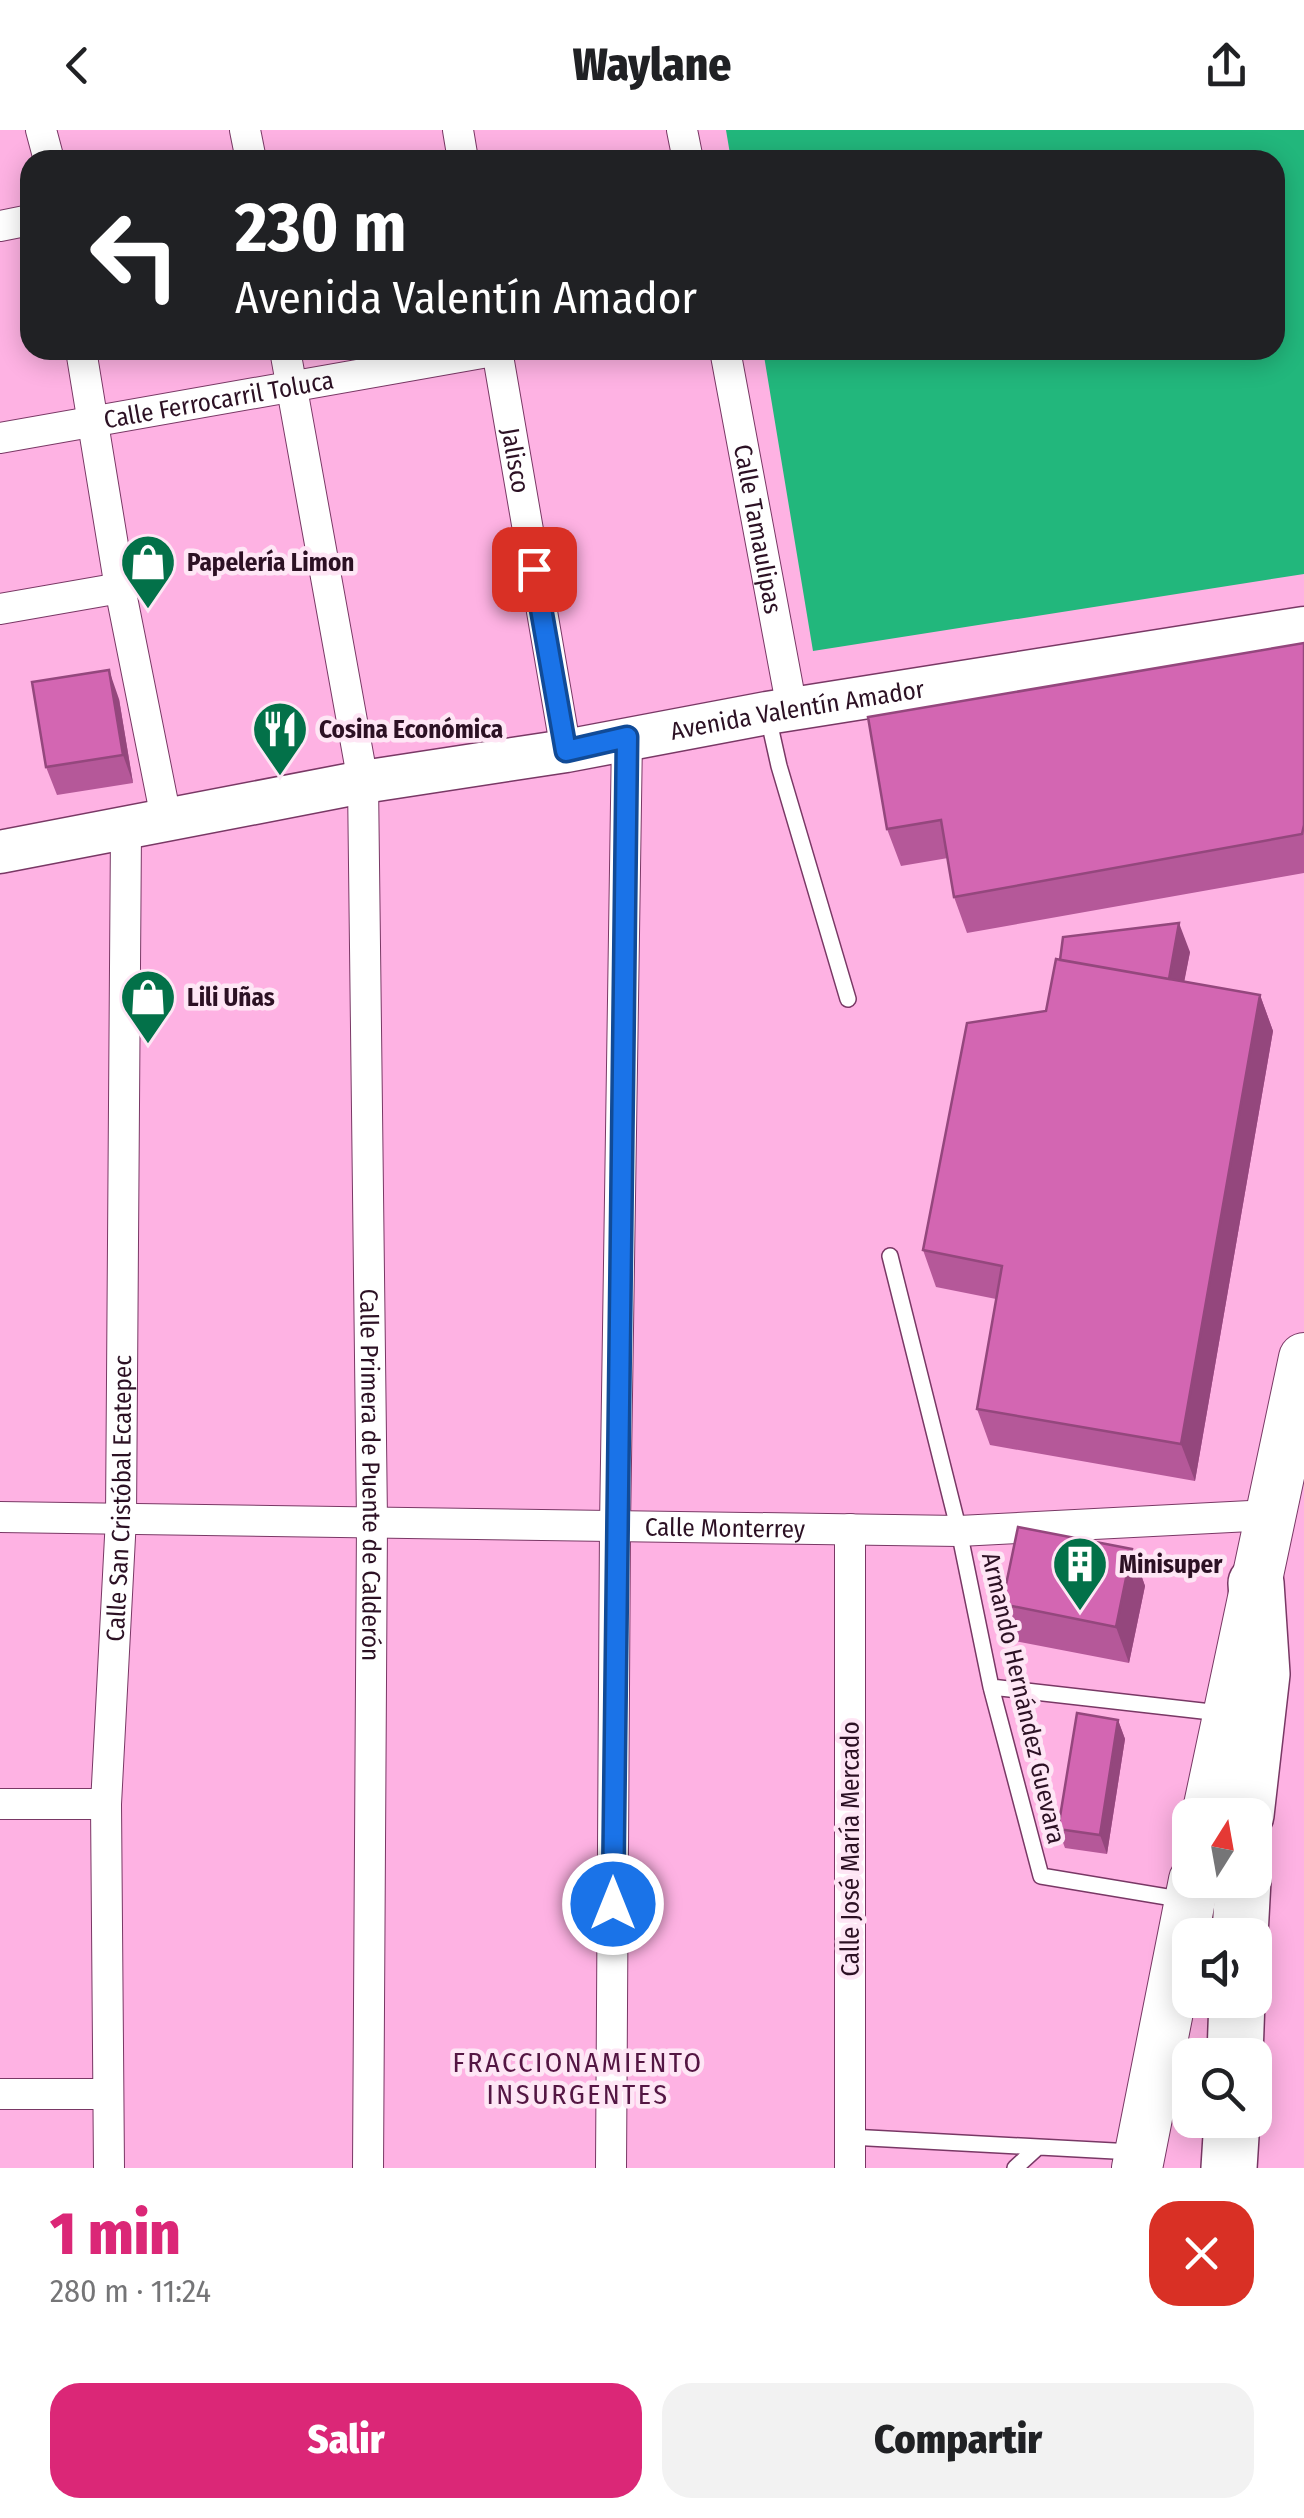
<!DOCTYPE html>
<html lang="es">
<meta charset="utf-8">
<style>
:root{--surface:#fff;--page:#f2f2f2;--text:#202124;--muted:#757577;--accent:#db2777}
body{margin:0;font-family:"Fira Sans Condensed",sans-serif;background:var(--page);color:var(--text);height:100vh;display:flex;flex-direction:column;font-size:38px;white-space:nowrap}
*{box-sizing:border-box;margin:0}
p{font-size:32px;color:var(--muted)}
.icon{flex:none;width:55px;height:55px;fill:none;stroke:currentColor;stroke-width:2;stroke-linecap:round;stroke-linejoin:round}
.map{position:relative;height:2038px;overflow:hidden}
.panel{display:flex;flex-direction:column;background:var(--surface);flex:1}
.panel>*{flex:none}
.hud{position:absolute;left:20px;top:20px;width:1265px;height:210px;border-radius:30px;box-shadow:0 5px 25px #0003;background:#202124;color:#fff;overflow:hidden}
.needle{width:65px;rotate:11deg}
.controls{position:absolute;left:1172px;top:1668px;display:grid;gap:20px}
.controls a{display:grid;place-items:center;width:100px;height:100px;border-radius:20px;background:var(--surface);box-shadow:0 5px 25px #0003;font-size:50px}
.pin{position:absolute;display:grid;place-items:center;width:85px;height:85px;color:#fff;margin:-42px;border-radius:20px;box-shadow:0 5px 15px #0006}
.me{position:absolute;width:110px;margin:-55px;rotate:0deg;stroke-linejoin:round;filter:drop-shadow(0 0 8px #0008)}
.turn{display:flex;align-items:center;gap:35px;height:210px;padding:0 50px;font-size:45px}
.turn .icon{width:130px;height:130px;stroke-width:2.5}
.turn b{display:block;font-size:70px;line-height:85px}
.round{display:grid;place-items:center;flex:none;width:105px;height:105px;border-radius:30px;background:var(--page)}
.summary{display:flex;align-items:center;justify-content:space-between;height:170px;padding:0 50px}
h1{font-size:60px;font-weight:800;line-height:75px;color:var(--accent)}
.cta{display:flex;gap:20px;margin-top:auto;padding:20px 50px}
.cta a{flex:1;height:115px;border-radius:30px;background:var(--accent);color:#fff;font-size:40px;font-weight:800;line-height:115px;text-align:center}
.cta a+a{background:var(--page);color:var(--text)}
header{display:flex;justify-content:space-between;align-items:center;height:130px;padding:0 50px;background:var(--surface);font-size:45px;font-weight:800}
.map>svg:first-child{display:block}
.green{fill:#22b77c}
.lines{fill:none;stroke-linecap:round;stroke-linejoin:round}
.lane-casing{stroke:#793865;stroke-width:18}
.street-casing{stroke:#793865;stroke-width:32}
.secondary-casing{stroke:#793865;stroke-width:45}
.primary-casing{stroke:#793865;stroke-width:52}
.highway-casing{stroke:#793865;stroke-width:58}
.lane{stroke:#fff;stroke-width:15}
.street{stroke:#fff;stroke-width:30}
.secondary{stroke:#fff;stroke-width:42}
.primary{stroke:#fff;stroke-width:50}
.highway{stroke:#fff;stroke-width:55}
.wall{fill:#b55899}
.shaded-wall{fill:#94477d}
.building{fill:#d366b2;stroke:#94477d;stroke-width:2.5}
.route-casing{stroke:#114b97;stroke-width:25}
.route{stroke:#1a73e8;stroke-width:18}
.labels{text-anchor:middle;stroke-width:9;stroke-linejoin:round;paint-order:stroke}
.street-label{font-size:25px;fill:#2c1124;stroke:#fee6f5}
.poi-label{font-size:25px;font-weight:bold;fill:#2c1124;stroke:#fee6f5;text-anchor:start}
.neighbourhood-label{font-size:28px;letter-spacing:2.5px;fill:#541643;stroke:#fee6f5}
</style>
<header><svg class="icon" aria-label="back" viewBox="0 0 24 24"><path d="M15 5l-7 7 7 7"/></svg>Waylane<svg class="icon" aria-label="share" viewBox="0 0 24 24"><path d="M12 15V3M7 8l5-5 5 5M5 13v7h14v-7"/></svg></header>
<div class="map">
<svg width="1304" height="2038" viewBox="0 0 1304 2038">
<rect width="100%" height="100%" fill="#feb2e3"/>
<path class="green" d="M726 0H1304V444L813 521 763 220H1275V30H731Z"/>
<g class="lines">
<g class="lane-casing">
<path id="lane" d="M768 587 779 636 848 869
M890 1126 959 1401 991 1557 1041 1746 1185 1770
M991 1557 1220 1583
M850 2007 1133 2022
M1015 2038 1038 2017"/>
</g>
<g class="street-casing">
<g id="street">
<path d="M41 0 49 30"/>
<path d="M245 0 251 30"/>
<path d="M458 0 463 30"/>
<path d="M682 0 688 30"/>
<path d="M0 96 30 90"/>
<path d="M81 220 120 458 167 693"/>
<path id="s1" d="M285 220 363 652 372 1391 368 2038"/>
<path id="s2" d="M497 220 566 621"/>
<path id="s3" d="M725 220 792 579"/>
<path id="s4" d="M0 308 499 220"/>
<path d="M0 479 120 458"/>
<path id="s5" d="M0 1387 959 1401 1270 1385"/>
<path d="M850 1399V2038"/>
<path d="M0 1674H106"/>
<path d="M0 1964H108"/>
<path id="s6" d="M109 2038 106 1674 121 1388 126 700"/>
<path d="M611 2038 615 1397 627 607"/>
</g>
</g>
<g class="secondary-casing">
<g id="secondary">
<path id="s7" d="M0 722 363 652 566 621 767 583 1304 498"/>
</g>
</g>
<g class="primary-casing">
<path id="primary" d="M1207 1685 1304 1228
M1137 2038 1194 1750"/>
</g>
<g class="highway-casing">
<path id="highway" d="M1246 1685 1262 1544 1256 1453
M1240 1805 1243 1750
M1235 1925 1237 1870
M1229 2038 1232 1990"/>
</g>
<use href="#lane" class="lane"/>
<use href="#street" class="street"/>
<use href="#secondary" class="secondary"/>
<use href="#primary" class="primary"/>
<use href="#highway" class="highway"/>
</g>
<path class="wall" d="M1304 513V743L967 803 954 767 948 728 901 736 887 699Z
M119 569 133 653 57 665 46 637Z
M1190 822 1184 851 1260 865 1273 901 1195 1351 990 1315 977 1279 996 1169 936 1157 923 1120 1046 881 1060 830Z
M1132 1419 1145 1456 1129 1533 1015 1511 1002 1474Z
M1118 1590 1125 1609 1107 1724 1065 1718 1058 1699Z"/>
<path class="shaded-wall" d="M109 540 119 569 133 653 123 625Z
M1179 793 1190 822 1178 884 1167 856Z
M1260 865 1273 901 1195 1351 1181 1314Z
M1132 1419 1145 1456 1129 1533 1116 1497Z
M1118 1590 1125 1609 1107 1724 1100 1705Z"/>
<path class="building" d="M1304 513V695L1302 704 954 767 941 690 887 699 868 587Z
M109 540 123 625 46 637 32 552Z
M1179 793 1169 849 1060 830 1063 807Z
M1056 829 1260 865 1181 1314 977 1279 1002 1136 923 1120 967 893 1046 881Z
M1018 1397 1132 1419 1116 1497 1002 1474Z
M1077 1583 1118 1590 1100 1705 1058 1699Z"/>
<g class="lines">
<g class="route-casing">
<path id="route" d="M534 439 566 621 627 607 613 1774"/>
</g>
<use href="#route" class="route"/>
</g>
<defs>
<g id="shop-pin" transform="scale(2.875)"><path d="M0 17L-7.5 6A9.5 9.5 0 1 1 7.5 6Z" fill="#037149" stroke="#fee6f5"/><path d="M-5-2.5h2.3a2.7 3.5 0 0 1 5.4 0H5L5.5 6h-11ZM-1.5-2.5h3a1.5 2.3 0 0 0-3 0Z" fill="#fff"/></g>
<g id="restaurant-pin" transform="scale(2.875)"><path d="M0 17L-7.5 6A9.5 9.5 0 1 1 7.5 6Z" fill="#037149" stroke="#fee6f5"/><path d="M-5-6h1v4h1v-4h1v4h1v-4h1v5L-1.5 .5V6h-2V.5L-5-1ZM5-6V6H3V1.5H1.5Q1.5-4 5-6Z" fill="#fff"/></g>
<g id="building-pin" transform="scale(2.875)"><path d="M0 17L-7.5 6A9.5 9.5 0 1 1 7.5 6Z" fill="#037149" stroke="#fee6f5"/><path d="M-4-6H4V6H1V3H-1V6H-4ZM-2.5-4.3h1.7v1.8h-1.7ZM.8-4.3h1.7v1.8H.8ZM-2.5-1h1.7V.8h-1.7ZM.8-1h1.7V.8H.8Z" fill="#fff"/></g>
</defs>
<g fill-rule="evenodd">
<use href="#shop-pin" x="148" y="432"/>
<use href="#restaurant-pin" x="280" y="599"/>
<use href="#shop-pin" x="148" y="867"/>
<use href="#building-pin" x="1080" y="1434"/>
</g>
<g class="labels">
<g class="street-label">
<text dy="9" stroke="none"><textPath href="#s4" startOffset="222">Calle Ferrocarril Toluca</textPath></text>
<text dy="9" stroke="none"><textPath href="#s2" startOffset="112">Jalisco</textPath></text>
<text dy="9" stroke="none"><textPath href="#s3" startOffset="182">Calle Tamaulipas</textPath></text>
<text dy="9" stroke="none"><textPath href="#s7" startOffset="810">Avenida Valentín Amador</textPath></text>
<text dy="9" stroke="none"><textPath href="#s1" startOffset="1132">Calle Primera de Puente de Calderón</textPath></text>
<text dy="9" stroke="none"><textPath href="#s6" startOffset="670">Calle San Cristóbal Ecatepec</textPath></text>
<text dy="9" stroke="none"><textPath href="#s5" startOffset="725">Calle Monterrey</textPath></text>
<text transform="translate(1024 1568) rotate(77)" y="9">Armando Hernández Guevara</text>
<text transform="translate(850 1719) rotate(-90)" y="9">Calle José María Mercado</text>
</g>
<g class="poi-label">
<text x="187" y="441">Papelería Limon</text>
<text x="319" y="608">Cosina Económica</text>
<text x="187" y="876">Lili Uñas</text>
<text x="1119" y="1443">Minisuper</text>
</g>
<g class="neighbourhood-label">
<text x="578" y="1942">FRACCIONAMIENTO<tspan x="578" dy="32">INSURGENTES</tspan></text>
</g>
</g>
</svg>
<div class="controls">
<a><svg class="needle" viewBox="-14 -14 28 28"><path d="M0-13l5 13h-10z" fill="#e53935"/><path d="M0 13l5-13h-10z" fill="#757577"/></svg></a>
<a><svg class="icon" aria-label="sound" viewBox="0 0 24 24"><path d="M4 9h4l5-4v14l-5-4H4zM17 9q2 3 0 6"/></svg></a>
<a><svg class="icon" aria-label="search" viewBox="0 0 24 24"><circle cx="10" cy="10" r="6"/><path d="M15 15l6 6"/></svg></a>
</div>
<div class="pin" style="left:534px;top:439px;background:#d93025"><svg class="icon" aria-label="arrive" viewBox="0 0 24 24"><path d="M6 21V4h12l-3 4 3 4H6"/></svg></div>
<svg class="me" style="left:613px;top:1774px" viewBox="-20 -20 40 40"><circle r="17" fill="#1a73e8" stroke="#fff" stroke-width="3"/><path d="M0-11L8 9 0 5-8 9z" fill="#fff"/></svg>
<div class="hud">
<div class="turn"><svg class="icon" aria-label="left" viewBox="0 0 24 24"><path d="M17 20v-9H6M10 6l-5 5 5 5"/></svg><div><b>230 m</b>Avenida Valentín Amador</div></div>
</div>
</div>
<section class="panel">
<div class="summary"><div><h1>1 min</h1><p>280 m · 11:24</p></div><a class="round" style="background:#d93025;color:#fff"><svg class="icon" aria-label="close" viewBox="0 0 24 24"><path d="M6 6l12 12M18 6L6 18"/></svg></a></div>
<div class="cta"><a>Salir</a><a>Compartir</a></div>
</section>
